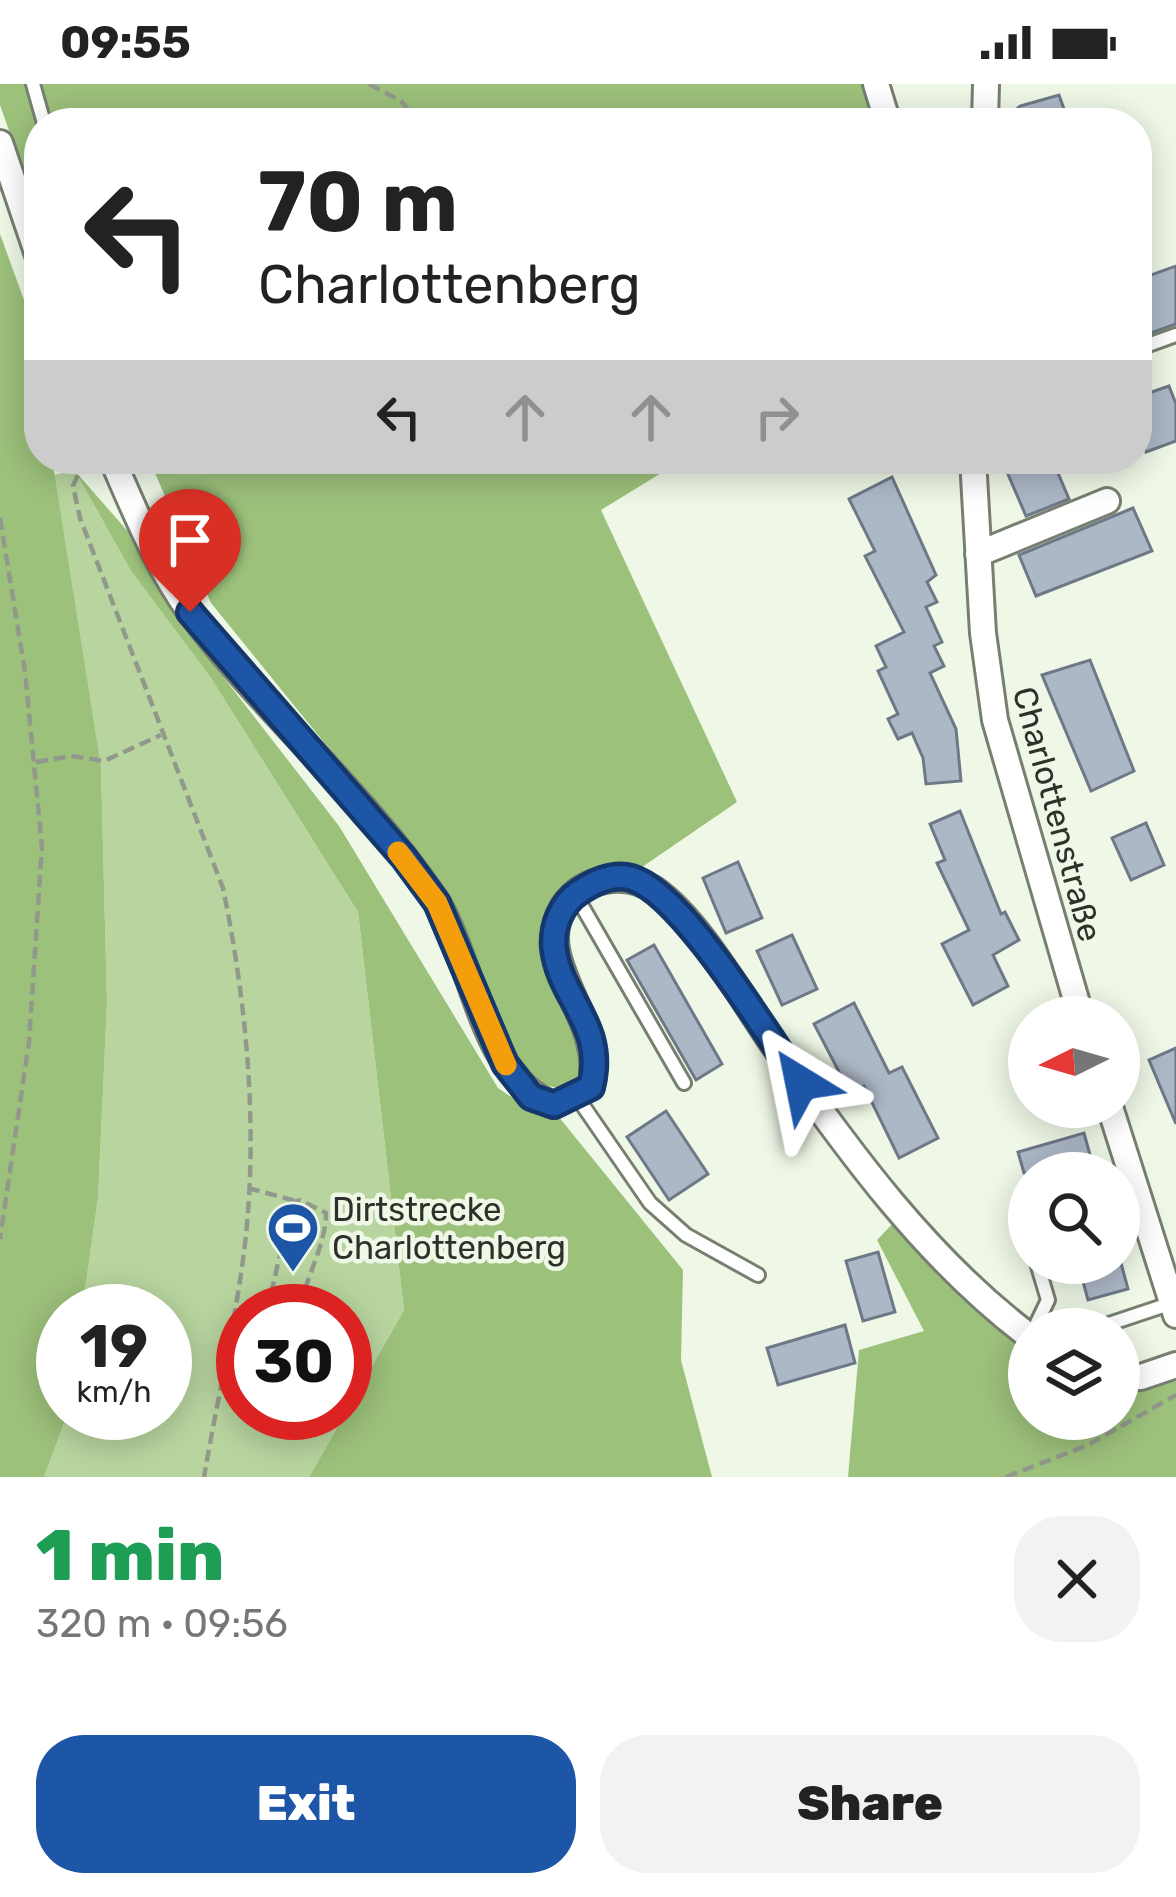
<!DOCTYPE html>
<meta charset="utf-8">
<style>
:root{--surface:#fff;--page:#f2f2f2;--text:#222;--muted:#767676;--accent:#1e56a7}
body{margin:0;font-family:Rubik,sans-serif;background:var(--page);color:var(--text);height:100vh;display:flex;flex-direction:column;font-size:45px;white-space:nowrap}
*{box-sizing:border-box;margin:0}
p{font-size:39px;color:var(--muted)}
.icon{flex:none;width:66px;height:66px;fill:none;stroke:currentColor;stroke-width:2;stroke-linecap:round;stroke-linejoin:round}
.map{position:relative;height:1393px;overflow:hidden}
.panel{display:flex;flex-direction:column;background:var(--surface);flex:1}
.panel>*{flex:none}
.guide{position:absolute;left:24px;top:24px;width:1128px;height:366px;border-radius:48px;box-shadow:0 6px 30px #0003;background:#fff;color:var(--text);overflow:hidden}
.needle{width:78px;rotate:265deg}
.controls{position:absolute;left:1008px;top:912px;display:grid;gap:24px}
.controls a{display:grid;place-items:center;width:132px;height:132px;border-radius:50%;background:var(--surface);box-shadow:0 6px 30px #0003;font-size:60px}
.speed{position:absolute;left:36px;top:1200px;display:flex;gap:24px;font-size:60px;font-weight:700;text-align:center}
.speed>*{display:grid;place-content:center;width:156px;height:156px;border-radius:50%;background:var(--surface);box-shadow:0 6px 30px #0003;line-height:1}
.speed small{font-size:30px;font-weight:400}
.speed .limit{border:18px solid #d22;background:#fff;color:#111}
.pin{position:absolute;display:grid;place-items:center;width:102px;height:102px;color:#fff;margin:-123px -51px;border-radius:50% 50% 50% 0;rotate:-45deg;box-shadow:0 0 12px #0007}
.pin .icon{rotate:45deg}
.me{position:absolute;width:132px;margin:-66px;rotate:325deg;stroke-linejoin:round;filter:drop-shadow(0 0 9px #0008)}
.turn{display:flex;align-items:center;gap:42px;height:252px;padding:0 36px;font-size:54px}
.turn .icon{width:156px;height:156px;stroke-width:2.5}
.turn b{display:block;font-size:84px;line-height:102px}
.lanes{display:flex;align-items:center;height:114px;padding:0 36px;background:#0003;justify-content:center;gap:60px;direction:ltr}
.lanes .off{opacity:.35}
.round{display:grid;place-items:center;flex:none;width:126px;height:126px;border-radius:48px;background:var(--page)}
.summary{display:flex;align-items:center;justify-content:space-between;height:204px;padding:0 36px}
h1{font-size:72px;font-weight:800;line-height:90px;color:#1e9e55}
.button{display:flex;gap:24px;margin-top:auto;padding:24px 36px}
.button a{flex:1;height:138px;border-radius:48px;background:var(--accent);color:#fff;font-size:48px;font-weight:800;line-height:138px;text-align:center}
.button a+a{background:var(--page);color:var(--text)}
.status{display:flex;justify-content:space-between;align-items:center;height:84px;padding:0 60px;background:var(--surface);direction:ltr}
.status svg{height:33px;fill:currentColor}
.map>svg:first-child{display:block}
.green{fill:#b8d59f;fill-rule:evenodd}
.forest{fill:#9cc17b}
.building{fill:#adb8c7;stroke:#6e7886;stroke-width:3}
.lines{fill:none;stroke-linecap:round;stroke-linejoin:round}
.service-casing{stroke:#778070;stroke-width:18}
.minor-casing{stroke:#778070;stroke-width:30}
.path{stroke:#92998c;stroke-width:4.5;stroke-dasharray:12 6;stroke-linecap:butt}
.service{stroke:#fff;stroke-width:12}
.minor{stroke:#fff;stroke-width:24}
.route-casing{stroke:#14386d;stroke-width:30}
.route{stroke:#1e56a7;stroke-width:21}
.slow{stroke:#f59e0b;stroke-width:21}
.labels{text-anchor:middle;stroke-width:9;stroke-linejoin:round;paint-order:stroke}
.street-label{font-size:33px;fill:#2d312a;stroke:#eff8e7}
.poi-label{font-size:33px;fill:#2d312a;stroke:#eff8e7;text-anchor:start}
</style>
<div class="status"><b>09:55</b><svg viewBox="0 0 49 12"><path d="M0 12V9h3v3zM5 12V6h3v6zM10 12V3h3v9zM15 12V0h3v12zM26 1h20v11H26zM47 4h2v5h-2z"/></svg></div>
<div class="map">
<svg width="1176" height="1393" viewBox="0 0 1176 1393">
<rect width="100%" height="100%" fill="#eff8e7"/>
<path class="green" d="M75 387 131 487 211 594 358 828 404 1226 309 1393H44L68 1329H165V1227H82L98 1114 107 919 101 683 52 391ZM243 1227H345V1329H243Z"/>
<path class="forest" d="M0 0H30L39 39V132L0 21Z
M34 0H871L883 39H46Z
M0 150 39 257V375H52L101 683 107 919 98 1114 82 1227H63V1329H68L44 1393H0Z
M149 375H684L601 426 737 718 629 792 603 794 553 840 589 975 577 1002 562 1005 526 997 369 714 211 519Z
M75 387 131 451 183 541 339 742 498 1004 523 1021 554 1027 683 1186 681 1276 712 1393H309L404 1226 358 828 211 594 131 487Z
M896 1136 957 1208 1029 1260V1335H1119V1298L1176 1284V1393H848L859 1266 924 1247 877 1156Z"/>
<path class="building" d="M1059 11 1069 39H1002L1020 22Z
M1176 182V240L1137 254V196Z
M1169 302 1176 320V357L1146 368 1137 345V313Z
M1037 375H1052L1069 415 1026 432 1007 388Z
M892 393 936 491 927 498 937 518 926 523 942 558 934 562 944 582 930 589 956 645 961 697 926 700 923 674 912 649 898 655 888 635 898 630 878 587 886 583 876 562 904 548 865 472 875 467 849 415Z
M1133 424 1152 467 1036 512 1019 471Z
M1090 576 1134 687 1091 707 1042 591Z
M960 727 1001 830 1005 828 1019 856 993 871 1008 902 973 921 942 860 969 846 937 779 945 776 930 740Z
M1146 739 1164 781 1131 796 1112 754Z
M738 778 762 834 726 849 703 794Z
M792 851 817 905 782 921 757 867Z
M654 861 722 980 696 996 627 876Z
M854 919 889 989 902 983 938 1054 899 1074 864 1002 850 1009 814 940Z
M1176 964V1040L1149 976Z
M666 1027 708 1090 669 1116 627 1053Z
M1084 1049 1095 1089H1024L1018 1068Z
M878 1168 895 1228 863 1237 846 1177Z
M1078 1179H1121L1128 1205 1088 1216Z
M845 1241 855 1279 778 1301 767 1264Z"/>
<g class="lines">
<g class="service-casing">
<path id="service" d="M33 0 44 39
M1137 265 1176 251
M575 810 684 999
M577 1013 650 1119 686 1151 758 1191
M1106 1241 1172 1219
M1034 1245 1048 1216 1037 1179"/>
</g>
<g class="minor-casing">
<path id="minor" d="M876 0 888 39
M985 39 986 0
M0 59 39 174
M112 375C135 427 157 483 191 529 266 629 364 711 434 814 473 873 482 996 554 1021L591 1003C608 937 529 877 564 822 584 793 625 787 653 805 700 837 743 917 776 964 849 1068 927 1175 1029 1252
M973 375 983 549 995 636 1081 933
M978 470 1107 417
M1110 1023 1176 1231
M1119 1293H1141L1176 1281"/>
</g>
<path class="path" d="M369 0 401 17 419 39
M85 375 73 402 80 434 223 804C248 926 260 1059 242 1183 232 1253 216 1323 204 1393
M0 434 25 588 42 763 29 958 0 1155
M36 678 71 672 104 677 161 651
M248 1104 296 1117
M267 1227 292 1119 300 1116 326 1129C326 1161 305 1195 299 1227
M222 1286 243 1290
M1006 1393 1088 1361 1176 1311"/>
<use href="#service" class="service"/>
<use href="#minor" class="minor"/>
</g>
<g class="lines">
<g class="route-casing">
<path id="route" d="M190 528 404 774 437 819 505 980 531 1013 554 1021 591 1003C607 941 560 916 554 864 552 843 561 820 579 808 594 798 614 789 631 794 682 808 768 953 801 999"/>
</g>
<use href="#route" class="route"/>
<path class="slow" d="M398 768 437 819 506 981"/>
</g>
<defs>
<g id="stadium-pin" transform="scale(2.7)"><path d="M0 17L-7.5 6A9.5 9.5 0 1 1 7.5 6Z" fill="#1e56a7" stroke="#eff8e7"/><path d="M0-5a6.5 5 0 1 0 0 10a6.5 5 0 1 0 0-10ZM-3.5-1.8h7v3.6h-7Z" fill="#fff"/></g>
</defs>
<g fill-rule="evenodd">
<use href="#stadium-pin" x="293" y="1144"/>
</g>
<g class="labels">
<g class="street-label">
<text transform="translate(1058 730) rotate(75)" y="12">Charlottenstraße</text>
</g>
<g class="poi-label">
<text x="332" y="1137">Dirtstrecke<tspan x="332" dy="38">Charlottenberg</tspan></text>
</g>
</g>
</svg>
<div class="controls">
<a><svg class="needle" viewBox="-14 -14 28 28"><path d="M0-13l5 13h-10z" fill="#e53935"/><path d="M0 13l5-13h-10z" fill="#767676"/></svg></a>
<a><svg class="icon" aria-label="search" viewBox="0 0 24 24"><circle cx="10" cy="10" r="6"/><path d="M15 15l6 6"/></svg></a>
<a><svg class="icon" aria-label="layers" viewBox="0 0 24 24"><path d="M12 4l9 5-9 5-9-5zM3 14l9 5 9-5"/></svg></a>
</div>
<div class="speed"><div>19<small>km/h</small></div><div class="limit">30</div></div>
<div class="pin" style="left:190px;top:528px;background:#d93025"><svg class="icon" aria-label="arrive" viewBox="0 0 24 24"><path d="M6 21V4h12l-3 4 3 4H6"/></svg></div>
<svg class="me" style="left:801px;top:999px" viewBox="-20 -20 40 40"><path d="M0-17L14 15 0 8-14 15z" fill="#1e56a7" stroke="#fff" stroke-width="4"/></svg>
<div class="guide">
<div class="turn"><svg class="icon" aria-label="left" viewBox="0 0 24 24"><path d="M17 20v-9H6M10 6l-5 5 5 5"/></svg><div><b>70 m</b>Charlottenberg</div></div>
<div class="lanes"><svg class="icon" aria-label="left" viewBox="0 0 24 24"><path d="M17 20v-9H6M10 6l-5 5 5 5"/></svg><svg class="icon off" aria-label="ahead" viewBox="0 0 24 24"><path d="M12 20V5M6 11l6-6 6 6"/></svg><svg class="icon off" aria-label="ahead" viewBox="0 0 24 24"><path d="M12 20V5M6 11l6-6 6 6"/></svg><svg class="icon off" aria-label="right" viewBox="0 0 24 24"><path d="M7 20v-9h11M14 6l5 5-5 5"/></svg></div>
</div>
</div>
<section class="panel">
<div class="summary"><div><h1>1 min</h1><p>320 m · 09:56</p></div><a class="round"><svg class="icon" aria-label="close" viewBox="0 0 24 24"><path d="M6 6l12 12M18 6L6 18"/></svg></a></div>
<div class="button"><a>Exit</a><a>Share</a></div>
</section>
